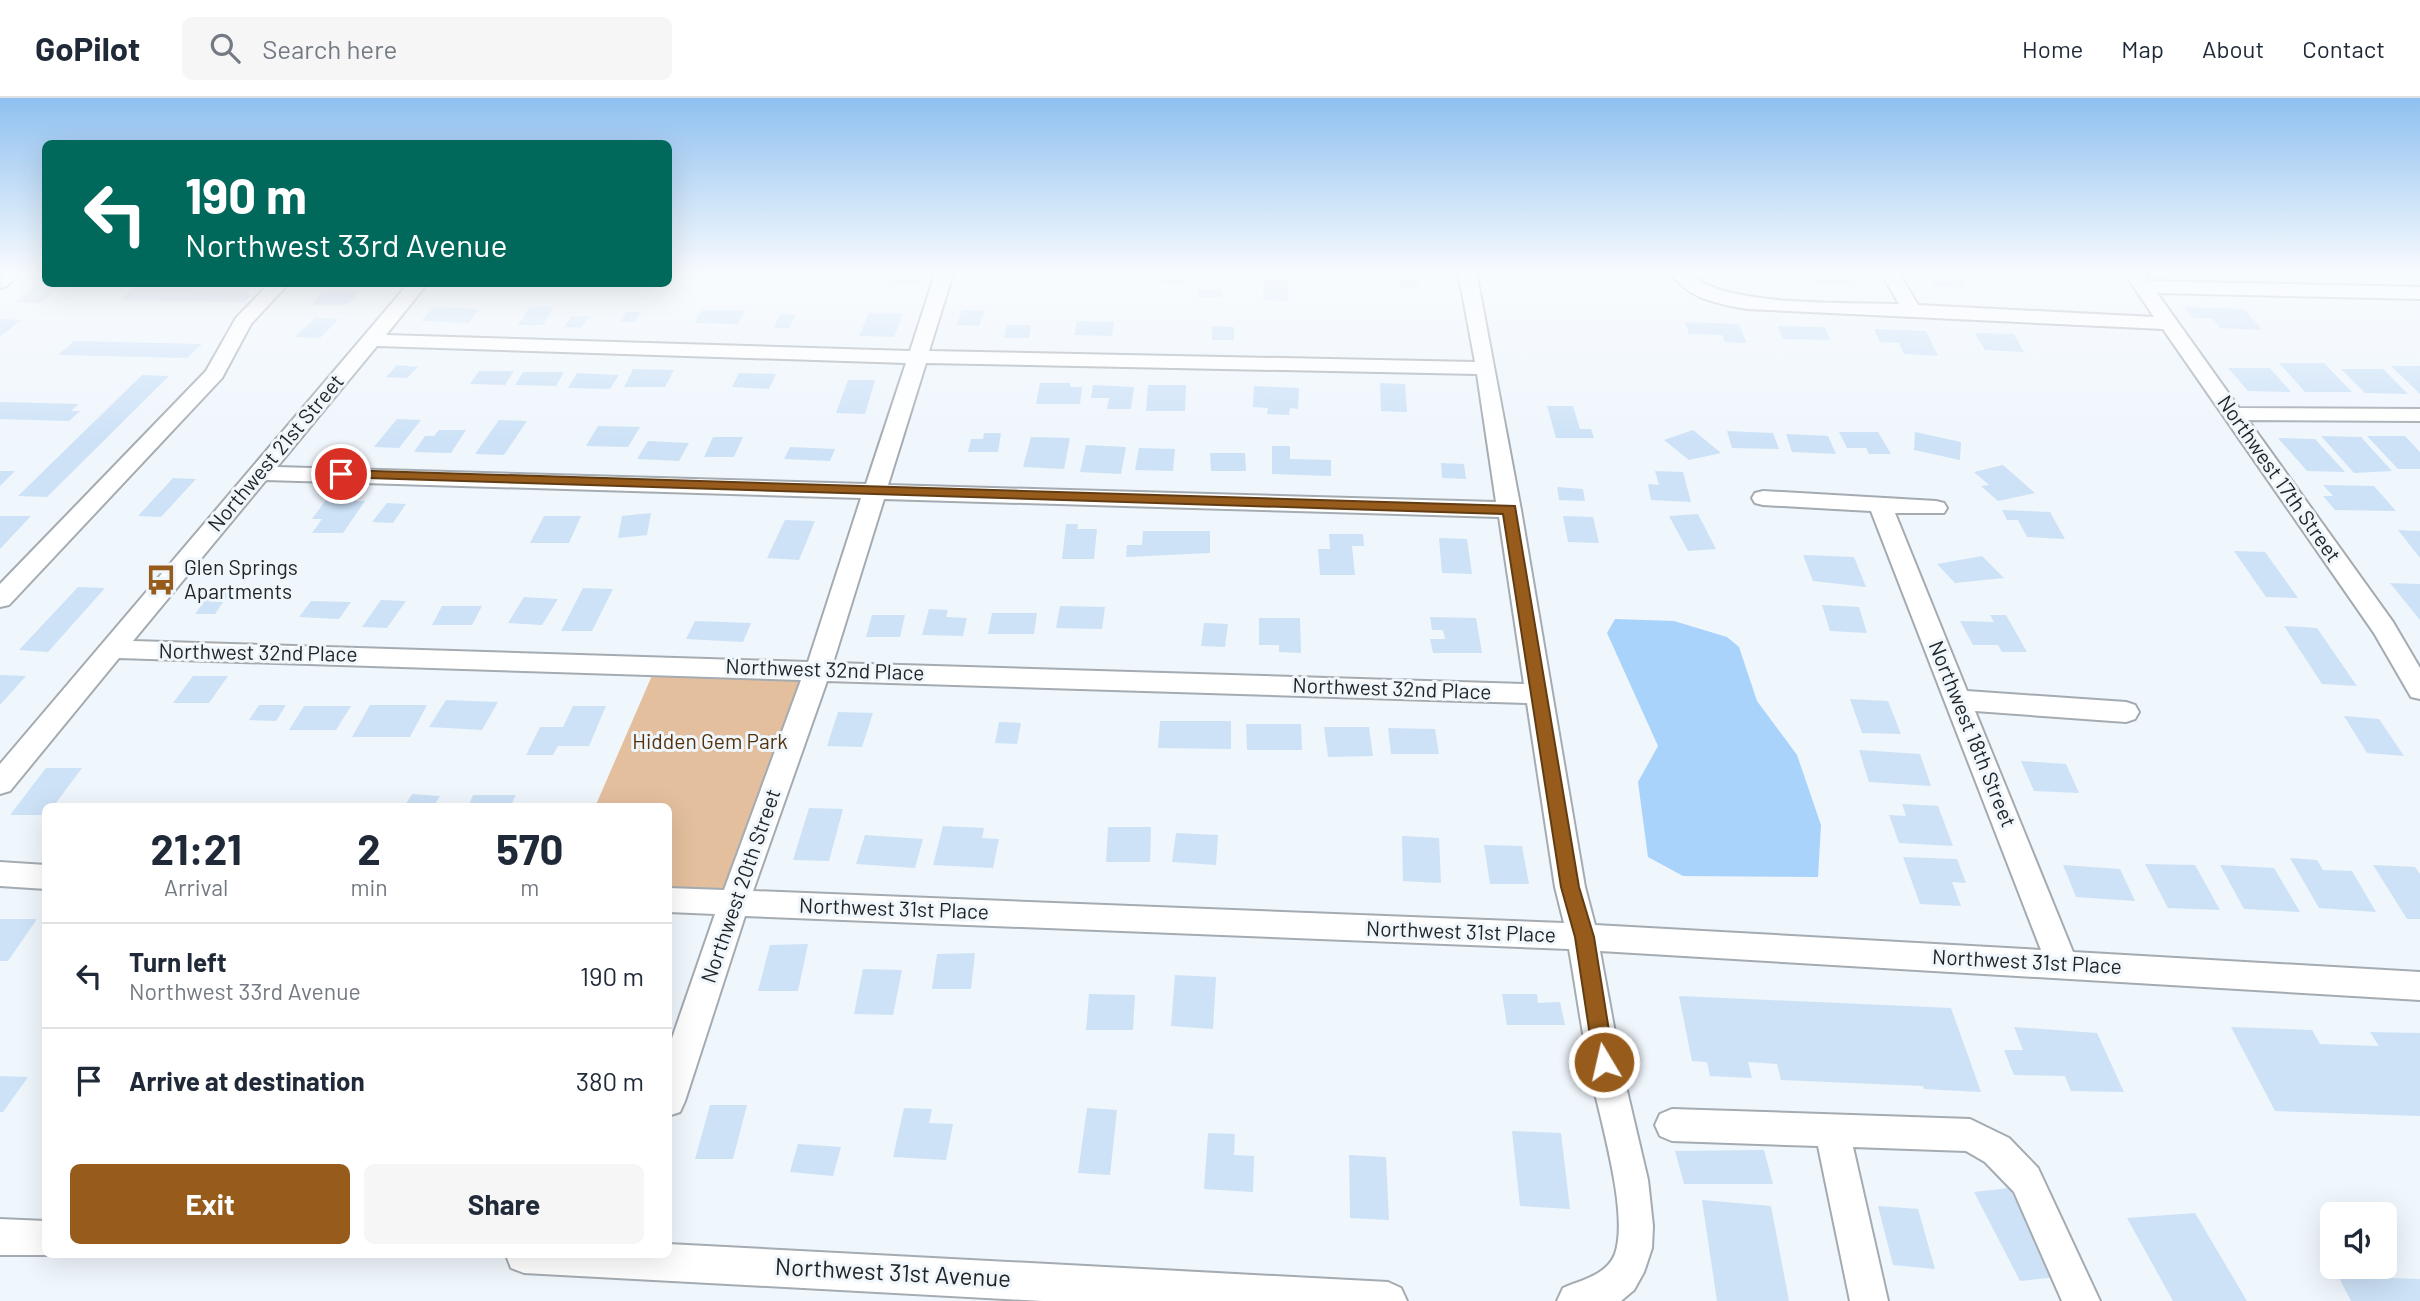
<!DOCTYPE html>
<style>
:root{--surface:#fff;--page:#f6f6f7;--text:#1f2937;--muted:#747a83;--line:#e0e1e3;--accent:#975c1c}
body{margin:0;font-family:Barlow,sans-serif;background:var(--page);color:var(--text);height:100vh;display:flex;flex-direction:column;font-size:26px;white-space:nowrap}
*{box-sizing:border-box;margin:0}
p{font-size:23px;color:var(--muted)}
.icon{flex:none;width:38px;height:38px;fill:none;stroke:currentColor;stroke-width:2;stroke-linecap:round;stroke-linejoin:round}
.map{position:relative;flex:1;overflow:hidden}
.panel{position:absolute;left:42px;top:705px;width:630px;height:455px;display:flex;flex-direction:column;background:var(--surface);border-radius:10px;box-shadow:0 7px 28px #0002}
.panel>*{flex:none}
.guide{position:absolute;left:42px;top:42px;width:630px;height:147px;border-radius:10px;box-shadow:0 7px 28px #0002;background:#00695c;color:#fff;overflow:hidden}
.buttons{position:absolute;left:2320px;top:1104px;display:grid;gap:14px}
.buttons a{display:grid;place-items:center;width:77px;height:77px;border-radius:10px;background:var(--surface);box-shadow:0 7px 28px #0002;font-size:35px}
.pin{position:absolute;display:grid;place-items:center;width:60px;height:60px;color:#fff;margin:-30px;border:4px solid #fff;border-radius:50%;box-shadow:0 2px 7px #0007}
.me{position:absolute;width:77px;margin:-38px;rotate:351deg;stroke-linejoin:round;filter:drop-shadow(0 0 5px #0008)}
.turn{display:flex;align-items:center;gap:24px;height:147px;padding:0 28px;font-size:32px}
.turn .icon{width:91px;height:91px;stroke-width:2.5}
.turn b{display:block;font-size:49px;line-height:60px}
.eta{display:flex;justify-content:space-evenly;align-items:center;height:119px;text-align:center}
.eta b{font-size:42px;font-weight:700;line-height:49px}
.cta{display:flex;gap:14px;margin-top:auto;padding:14px 28px}
.cta a{flex:1;height:80px;border-radius:10px;background:var(--accent);color:#fff;font-size:28px;font-weight:700;line-height:80px;text-align:center}
.cta a+a{background:var(--page);color:var(--text)}
ul{padding:0;list-style:none}
li{display:flex;align-items:center;gap:21px;height:105px;padding:0 28px;border-top:2px solid var(--line)}
li div{flex:1}
li b{display:block;font-size:26px}
li em{font-style:normal}
header{display:flex;align-items:center;gap:42px;box-sizing:border-box;height:98px;padding:0 35px;background:var(--surface);border-bottom:2px solid var(--line)}
header strong{font-size:33px}
nav{display:flex;gap:38px;margin-inline-start:auto;font-size:24px}
.search{width:490px;height:63px;background:var(--page);display:flex;align-items:center;gap:18px;box-sizing:border-box;padding:0 24px;border-radius:10px;color:var(--muted);font-size:26px}
.map>svg:first-child{display:block}
.green{fill:#e4bf9e}
.water{fill:#a9d3fb}
.building{fill:#cde2f7}
.lines{fill:none;stroke-linecap:round;stroke-linejoin:round}
.street-casing{stroke:#a4abb1;stroke-width:4}
.street{fill:#fff;fill-rule:evenodd}
.route{fill:#975c1c;stroke:#623c12;stroke-width:2}
.labels{text-anchor:middle;stroke-width:6;stroke-linejoin:round;paint-order:stroke}
.street-label{font-size:21px;fill:#222527;stroke:#eff6fc}
.poi-label{font-size:21px;fill:#222527;stroke:#eff6fc;text-anchor:start}
.park-label{font-size:21px;fill:#56320c;stroke:#eff6fc}
.near-street-label{font-size:24px;fill:#222527;stroke:#eff6fc}
</style>
<header>
<strong>GoPilot</strong>
<div class="search"><svg class="icon" aria-label="search" viewBox="0 0 24 24"><circle cx="10" cy="10" r="6"/><path d="M15 15l6 6"/></svg>Search here</div>
<nav><a>Home</a><a>Map</a><a>About</a><a>Contact</a></nav>
</header>
<div class="map">
<svg width="2420" height="1203" viewBox="0 0 2420 1203">
<rect width="100%" height="100%" fill="#eff6fc"/>
<path class="green" d="M657 566 818 572 734 804 669 802 668 709H595Z"/>
<path class="water" d="M1615 521 1674 523 1727 539 1739 549 1757 603 1797 657 1821 727 1818 779 1683 778 1648 759 1638 684 1658 648 1607 535Z"/>
<path class="building" d="M894 173H908L924 174 920 187H889Z
M974 173H1005L1003 183 971 182Z
M1027 173H1053L1051 181H1025Z
M1069 173H1092L1091 180 1067 179Z
M1161 173H1189V185H1161Z
M1399 173H1416L1418 191 1400 190Z
M1826 173H1847L1854 187 1816 186 1812 176H1828Z
M1926 173 1956 174 1966 189 1935 188Z
M1522 176H1546L1548 184H1524Z
M1264 177 1289 178 1287 203 1263 202Z
M46 179V186H63L40 205 15 204Z
M134 189 250 191 245 197H252L244 204 120 202Z
M1198 192H1223V199H1198Z
M323 193H360L348 207H311Z
M434 209 480 211 469 225 421 223Z
M530 209H554L543 227H518Z
M2184 209 2244 211 2262 232 2220 230 2212 220H2193Z
M702 212H745L738 226 695 225Z
M962 212H985L979 228 957 227Z
M626 214H641L635 224H619Z
M869 215 903 216 894 239 859 238Z
M781 216 796 217 789 230H773Z
M572 218 589 219 581 230 564 229Z
M315 220 339 221 320 240 295 239Z
M0 221 21 222 0 239Z
M1077 223 1114 224 1112 238 1074 237Z
M1685 224 1739 226 1747 245 1725 244 1722 237 1689 236Z
M1006 227H1031L1029 240H1004Z
M1212 228 1234 229V242H1212Z
M1777 228 1825 229 1830 242 1783 241Z
M1874 231 1926 233 1938 258 1904 256 1899 245 1880 244Z
M1975 235 2014 236 2024 254 1985 252Z
M74 243 202 246 187 260 58 257Z
M2279 265H2324L2352 294H2305Z
M397 267 418 269 407 280 386 279Z
M2391 268H2420V296Z
M2228 270H2270L2291 294 2248 293Z
M633 271 674 272 665 289H624Z
M2341 271H2383L2408 296 2365 295Z
M479 273H514L505 287 470 286Z
M523 274H564L556 288 515 287Z
M577 275 619 277 610 291 568 290Z
M739 275 776 276 769 291 732 289Z
M142 277 169 278 47 399 18 398Z
M848 282H875L865 316 836 315Z
M1040 285H1070V289H1082L1080 306H1036Z
M1380 285 1405 286 1407 314 1381 313Z
M1093 287 1134 289 1131 311H1107L1109 300H1091Z
M1148 287H1186L1185 313H1146Z
M1254 288 1299 290 1298 311 1290 310 1289 317 1267 316 1268 310 1253 309Z
M0 304 79 306 71 313H80L69 323 0 321Z
M1547 308H1573L1580 331H1591L1594 340H1556Z
M397 321 421 322 399 350 374 349Z
M499 322 527 323 504 357 475 356Z
M598 328 640 329 628 349 586 348Z
M439 332H466L451 355 414 354 425 338H434Z
M1693 332 1721 355 1689 362 1664 342Z
M1727 333 1773 335 1779 351 1732 350Z
M1839 334H1878L1891 356H1869L1866 350H1847Z
M1915 334 1961 344 1960 362 1914 352Z
M984 335H1001L998 354H968L971 341H983Z
M1786 336 1828 338 1836 356 1792 354Z
M2321 338 2361 339 2392 373 2354 375Z
M2367 338H2405L2420 354V371H2398Z
M713 339H743L734 359H704Z
M1031 339 1070 340 1064 371 1023 369Z
M2278 340 2315 341 2345 374 2307 373Z
M648 343 689 345 679 363 637 361Z
M1086 347 1126 349 1121 376 1080 374Z
M1272 348H1290V361L1331 362V378L1272 376Z
M790 349 835 351 830 363 784 361Z
M1139 350 1175 351 1173 373 1135 372Z
M1210 355H1245L1246 373H1211Z
M1441 365 1464 366 1466 381 1442 380Z
M2003 367 2035 395 1998 403 1981 388 1989 387 1974 374Z
M0 373H15L0 388Z
M1655 373 1683 374 1691 404 1651 402 1648 386 1659 387Z
M173 380 196 381 161 419 138 418Z
M2323 387 2374 388 2396 413 2335 412 2323 398H2333Z
M1557 389 1583 391 1585 403 1559 402Z
M325 403H365L343 435H312L322 421H312Z
M387 405 406 406 393 425 372 424Z
M2002 412 2050 414 2065 441 2027 439 2018 422H2007Z
M651 415 647 437 618 440 622 418Z
M1698 416 1716 451 1688 453 1669 418Z
M1 418H31L0 451V419Z
M544 418H581L569 445H530Z
M1563 418 1593 419 1599 445 1568 444Z
M785 422 815 423 799 462 767 460Z
M1066 426H1078L1077 431H1097L1094 461H1062Z
M2398 432 2420 433V460Z
M1143 433H1210V455L1126 459 1127 447H1142Z
M1329 436H1363L1364 448H1352L1355 477H1320L1318 451H1330Z
M1439 440 1467 441 1472 476 1442 475Z
M2234 453 2265 454 2298 500 2266 499Z
M1803 457 1854 459 1866 489 1813 483Z
M1982 458 2004 480 1955 485 1937 466Z
M2390 485 2420 486V522Z
M78 489 105 490 48 554 19 552Z
M583 490 613 491 592 533H561Z
M213 491H232L215 516H195Z
M524 499 558 501 542 527 508 525Z
M381 502 406 503 387 530 362 529Z
M311 503 351 504 339 521 299 519Z
M1822 507 1859 509 1867 535 1830 533Z
M442 508H482L472 527H432Z
M1060 508 1105 509 1102 531 1056 530Z
M929 511 948 512 946 519 967 520 963 538 922 537Z
M992 515H1037L1034 536H988Z
M872 517H905L900 539H866Z
M1990 517H2006L2027 554H2002L1998 547H1973L1960 523 1994 524Z
M1430 519 1476 520 1482 555H1433L1430 541H1445L1443 532H1432Z
M1259 520H1300L1301 555 1279 554V547H1259Z
M695 523 751 525 743 544 686 541Z
M1204 525 1228 526 1225 549 1201 548Z
M2284 528 2317 530 2357 588 2322 586Z
M0 577 26 578 0 607Z
M193 578H228L209 605H173Z
M1850 601 1888 603 1901 636 1862 635Z
M446 602 498 604 482 632 429 629Z
M259 607H286L276 623 249 622Z
M370 607H427L410 639H352Z
M304 608H351L336 632H289Z
M573 608H606L589 648H558L553 657H526L540 629H563Z
M838 614 873 615 862 649 827 648Z
M2344 618 2379 621 2404 658 2367 655Z
M1160 623H1231V651L1158 650Z
M999 624 1021 625 1017 646 995 645Z
M1246 626H1301L1302 652H1247Z
M1324 629H1369L1373 658 1328 659Z
M1388 630 1435 631 1439 656H1391Z
M1859 652 1920 656 1931 688 1869 684Z
M2021 663 2066 666 2079 695 2034 693Z
M46 670H82L53 709H46V717H10Z
M412 696 440 698 433 709H404Z
M473 697H516L510 709H468Z
M1902 706 1938 708 1953 748 1899 745 1889 717 1906 718Z
M809 710 843 711 829 763 793 762Z
M943 728 984 730 982 740 999 741 993 770 933 767Z
M1108 729H1151L1150 764H1106Z
M1176 735 1218 737 1216 767 1172 764Z
M865 737 923 741 915 770 856 766Z
M1402 738 1439 740 1441 785 1403 783Z
M1484 747 1522 748 1529 786H1490Z
M1903 759 1957 761 1966 785 1952 784 1961 808 1920 806Z
M2290 760 2317 762 2323 772 2352 773 2376 814 2319 810Z
M2145 766 2195 767 2220 812 2168 810Z
M2063 767 2120 771 2135 803 2076 799Z
M2220 767 2274 770 2300 814 2244 811Z
M2373 767 2415 769 2420 776V821H2407Z
M0 821H37L8 863H0Z
M808 846 798 893H758L770 847Z
M975 855 971 891H932L937 856Z
M863 871 902 872 893 917 854 916Z
M1175 877 1216 879 1213 931 1171 928Z
M1089 896 1135 897 1133 932H1086Z
M1502 896H1537L1538 905 1560 904 1565 927H1507Z
M1679 898 1951 910 1981 994 1924 991 1923 988 1781 982 1777 966 1748 964 1752 980 1710 978 1707 964 1692 963Z
M2014 929 2097 935 2124 994 2071 993 2065 978 2014 977 2004 952H2023Z
M2231 929 2312 932 2320 946 2379 948 2370 934 2420 935V1018L2275 1013Z
M0 978 28 979 3 1014H0Z
M710 1007H747L733 1061H695Z
M904 1010 932 1011 929 1025 953 1026 946 1062 893 1059Z
M1087 1010 1117 1012 1110 1077 1078 1075Z
M1512 1033 1561 1035 1570 1111 1520 1108Z
M1208 1035 1235 1036 1234 1057 1254 1058 1253 1094 1204 1091Z
M798 1046 841 1049 833 1078 790 1074Z
M1764 1052 1773 1086H1684L1675 1053Z
M1349 1057 1386 1059 1389 1122 1350 1120Z
M2009 1090 2056 1179 2020 1183 1974 1094Z
M1702 1102 1771 1108 1789 1203H1717Z
M1878 1108 1918 1111 1935 1171 1893 1167Z
M2195 1115 2247 1203H2173L2127 1120Z
M2338 1178 2420 1181V1203H2351Z"/>
<g class="lines">
<g class="street-casing">
<path id="street" d="M22 173 7 188 0 190 2 173Z
M936 173H954L929 253 1475 264 1458 173H1476L1521 412 1585 789 1595 827 2041 852 1871 413 1763 407 1755 405 1752 400 1755 395 1763 393 1936 403 1944 405 1947 410 1944 415H1895L1967 593 2126 604 2135 607 2139 614 2135 621 2126 624 1975 613 2073 854 2420 874V902L1600 853 1621 967 1648 1082 1653 1128 1652 1150 1644 1174 1634 1192 1621 1203H1557L1563 1190C1581 1182 1607 1177 1615 1156 1630 1113 1597 1013 1589 967 1581 929 1576 890 1569 851L745 818 685 1003 680 1014 668 1018V952L715 816 668 814V790L724 792 801 582 119 560 10 693 0 696V666L408 186H427L386 237 910 253ZM377 248 906 265 866 386 277 369ZM926 265 1477 276 1496 404 888 387ZM266 382 861 400 808 564 133 543ZM884 401 1499 419 1524 586 833 565ZM827 583 1527 605 1555 789 1564 825 753 793Z
M1669 173H1688C1716 210 1851 204 1899 206L1880 173H1898L1918 207 2154 219 2123 173H2142L2149 183 2420 189V201L2157 195 2239 310 2420 311V323L2248 322 2393 524 2420 570V601L2411 599 2374 535 2163 231 1747 211C1715 205 1688 201 1669 173Z
M269 186H288L251 226 222 280 9 507 0 509V486L206 273 236 220Z
M0 764 46 767V791L0 788Z
M1672 1011 1970 1021 2009 1040 2038 1070 2100 1203H2062L2014 1094 1985 1064 1966 1053 1853 1049 1888 1203H1850L1818 1048 1672 1043 1660 1038 1655 1027 1660 1016Z
M0 1121 46 1123V1157H51H0Z
M668 1146 1388 1184 1401 1190 1407 1203H1042L524 1175 511 1170 506 1157H668Z"/>
</g>
<use href="#street" class="street"/>
</g>
<linearGradient id="sky" x2="0" y2="1"><stop stop-color="#8fc0f0"/><stop offset="0.51" stop-color="#f8fbfe"/><stop offset="1" stop-color="#f8fbfe" stop-opacity="0"/></linearGradient>
<rect width="2420" height="342" fill="url(#sky)"/>
<path class="route" d="M341 372 1515 408 1579 789 1594 839 1614 964 1611 970 1604 973 1597 970 1594 964 1575 839 1561 789 1503 416 336 379 334 376Z"/>
<defs>
<g id="bus-bare" transform="scale(2.415)"><path d="M-5-6H5V4H4V6H2V4H-2V6H-4V4H-5ZM-3.5-4V0h7V-4ZM-3.5 1.2v1.5H-2V1.2ZM2 1.2v1.5H3.5V1.2Z" fill="#975c1c" stroke="#eff6fc" stroke-width="2.5" paint-order="stroke"/></g>
</defs>
<g fill-rule="evenodd">
<use href="#bus-bare" x="161" y="482"/>
</g>
<g class="labels">
<g class="street-label">
<text transform="translate(276 355) rotate(-50)" y="7">Northwest 21st Street</text>
<text transform="translate(2279 381) rotate(55)" y="7">Northwest 17th Street</text>
<text transform="translate(258 555) rotate(1)" y="7">Northwest 32nd Place</text>
<text transform="translate(825 572) rotate(2)" y="7">Northwest 32nd Place</text>
<text transform="translate(1392 591) rotate(2)" y="7">Northwest 32nd Place</text>
<text transform="translate(1972 636) rotate(68)" y="7">Northwest 18th Street</text>
<text transform="translate(741 788) rotate(-71)" y="7">Northwest 20th Street</text>
<text transform="translate(894 811) rotate(2)" y="7">Northwest 31st Place</text>
<text transform="translate(1461 834) rotate(2)" y="7">Northwest 31st Place</text>
<text transform="translate(2027 864) rotate(3)" y="7">Northwest 31st Place</text>
</g>
<g class="poi-label">
<text x="184" y="477">Glen Springs<tspan x="184" dy="24">Apartments</tspan></text>
</g>
<g class="park-label">
<text x="710" y="651">Hidden Gem Park</text>
</g>
<g class="near-street-label">
<text transform="translate(893 1175) rotate(3)" y="8">Northwest 31st Avenue</text>
</g>
</g>
</svg>
<div class="buttons">
<a><svg class="icon" aria-label="sound" viewBox="0 0 24 24"><path d="M4 9h4l5-4v14l-5-4H4zM17 9q2 3 0 6"/></svg></a>
</div>
<div class="pin" style="left:341px;top:376px;background:#d93025"><svg class="icon" aria-label="arrive" viewBox="0 0 24 24"><path d="M6 21V4h12l-3 4 3 4H6"/></svg></div>
<svg class="me" style="left:1604px;top:964px" viewBox="-20 -20 40 40"><circle r="17" fill="#975c1c" stroke="#fff" stroke-width="3"/><path d="M0-11L8 9 0 5-8 9z" fill="#fff"/></svg>
<div class="guide">
<div class="turn"><svg class="icon" aria-label="left" viewBox="0 0 24 24"><path d="M17 20v-9H6M10 6l-5 5 5 5"/></svg><div><b>190 m</b>Northwest 33rd Avenue</div></div>
</div>
<section class="panel">
<div class="eta">
<div><b>21:21</b><p>Arrival</p></div>
<div><b>2</b><p>min</p></div>
<div><b>570</b><p>m</p></div>
</div>
<ul>
<li><svg class="icon" aria-label="left" viewBox="0 0 24 24"><path d="M17 20v-9H6M10 6l-5 5 5 5"/></svg><div><b>Turn left</b><p>Northwest 33rd Avenue</p></div><em>190 m</em></li>
<li><svg class="icon" aria-label="arrive" viewBox="0 0 24 24"><path d="M6 21V4h12l-3 4 3 4H6"/></svg><div><b>Arrive at destination</b></div><em>380 m</em></li>
</ul>
<div class="cta"><a>Exit</a><a>Share</a></div>
</section>
</div>
